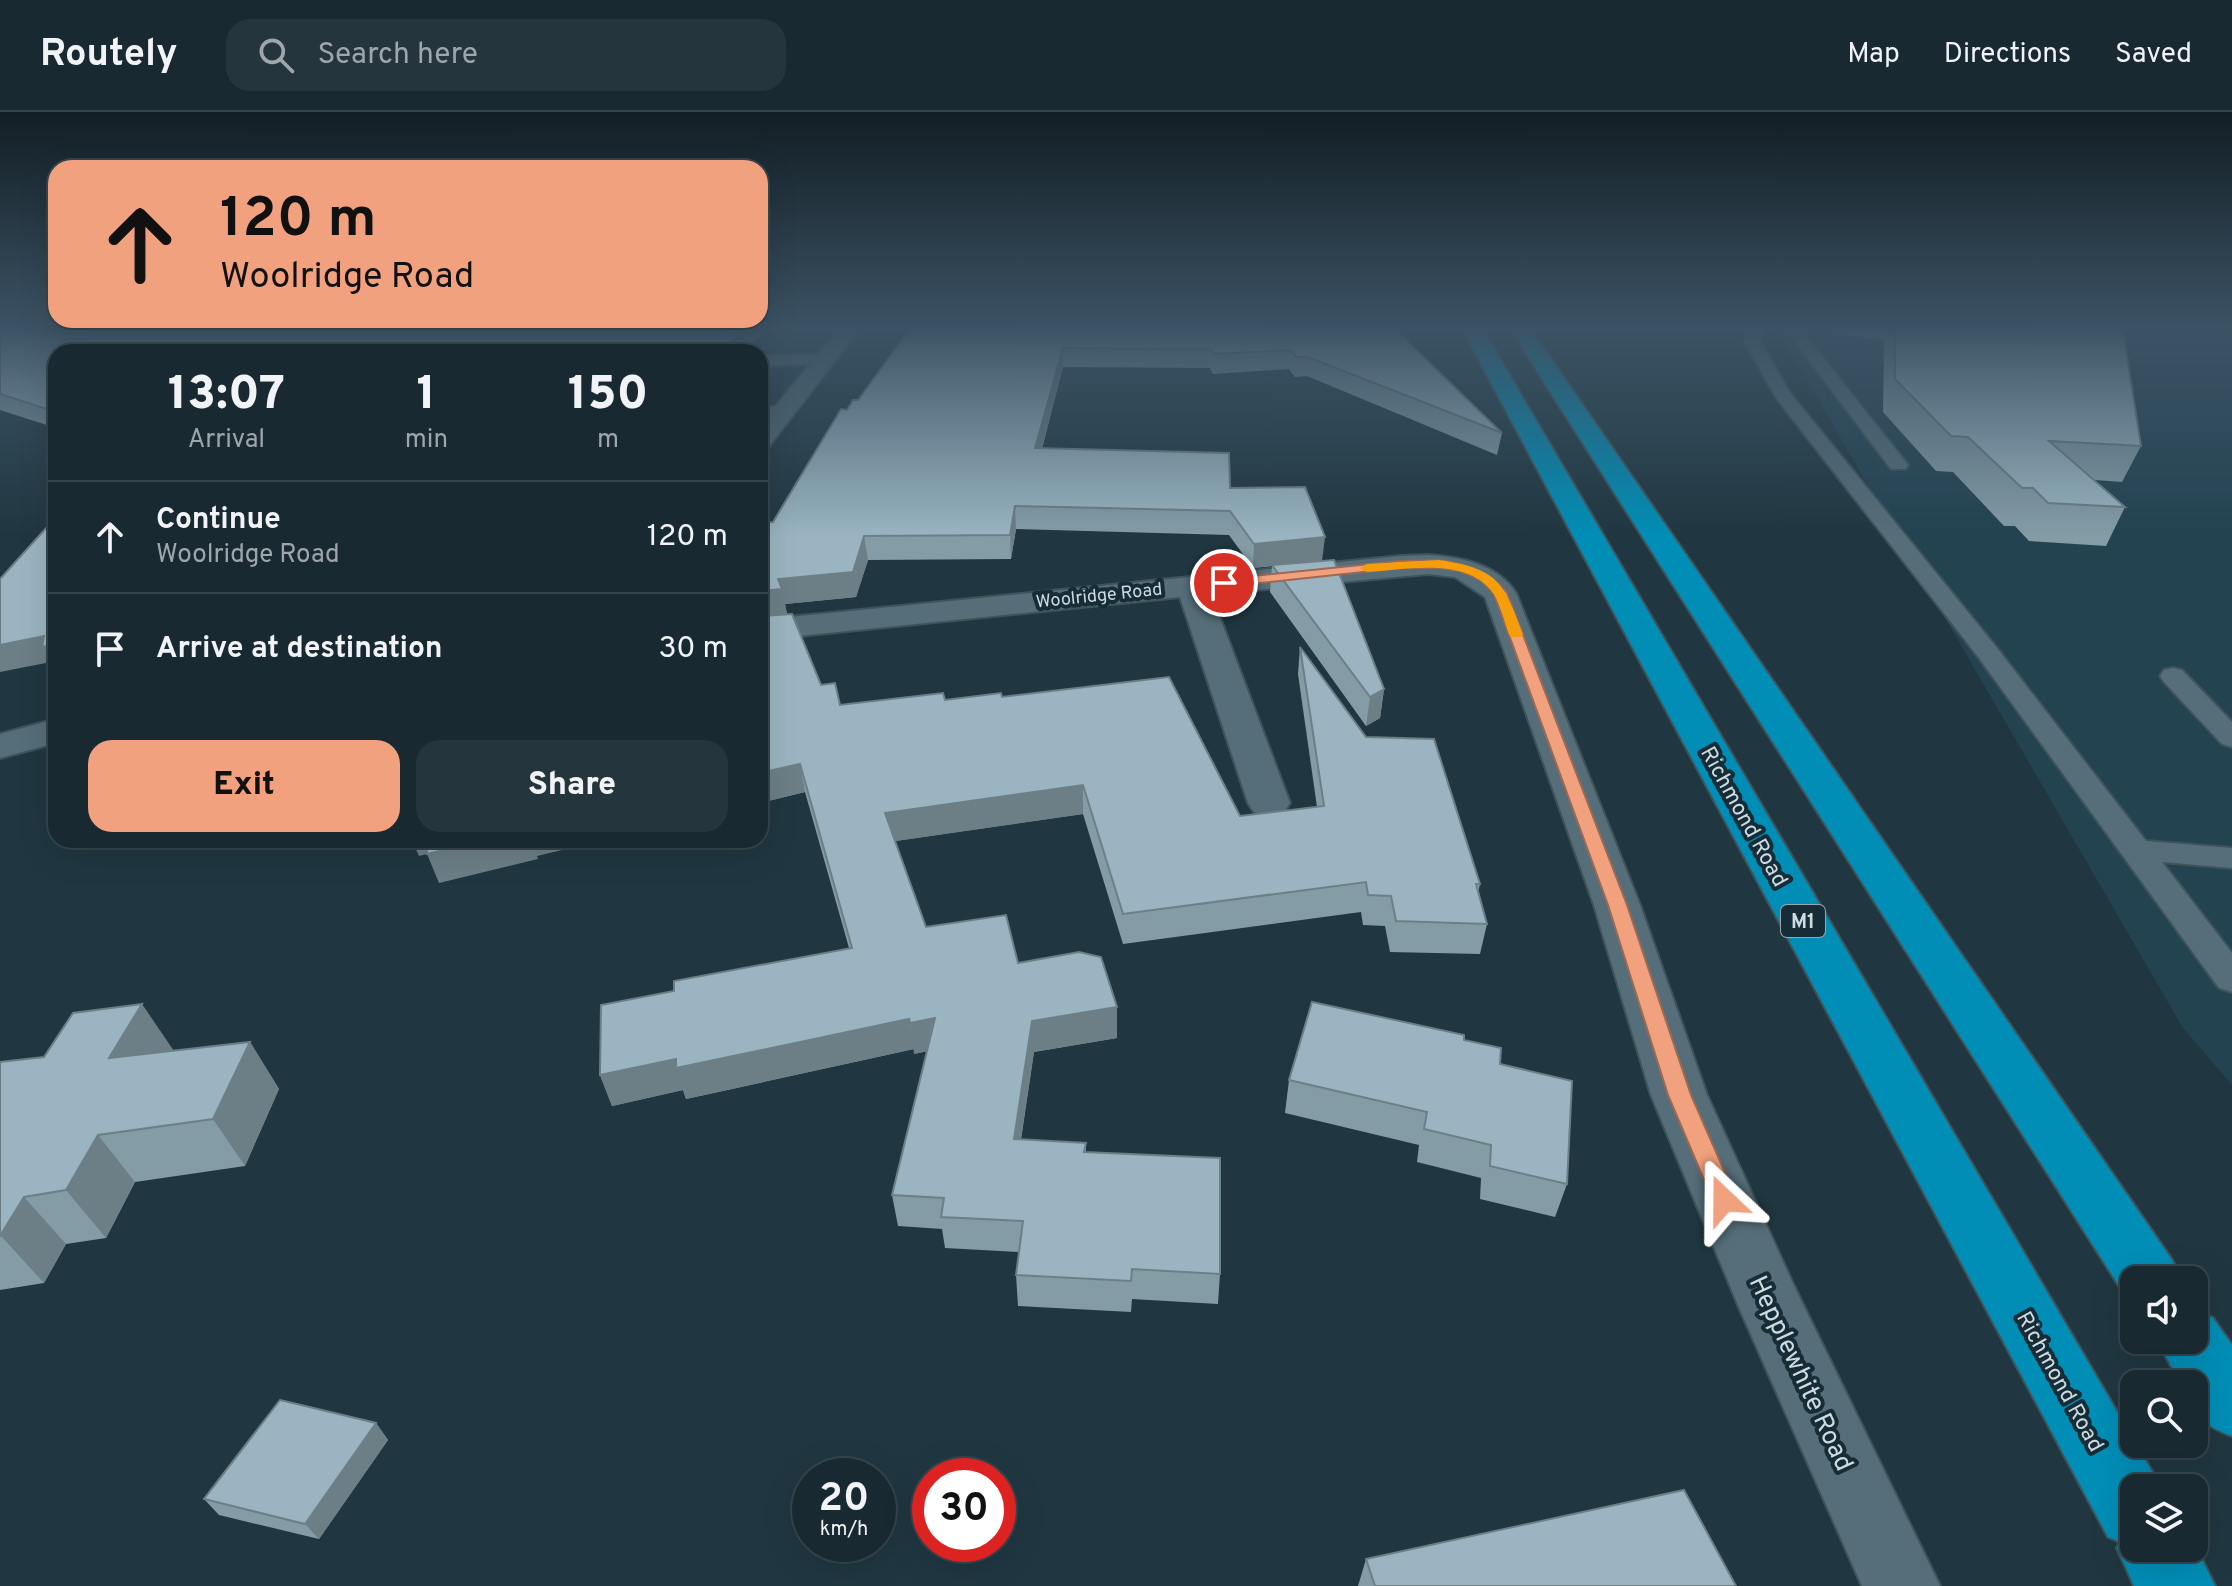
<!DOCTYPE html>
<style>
:root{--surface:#182931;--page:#25353d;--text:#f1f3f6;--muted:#9fa6ab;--line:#36454d;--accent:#f2a17e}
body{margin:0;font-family:Overpass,sans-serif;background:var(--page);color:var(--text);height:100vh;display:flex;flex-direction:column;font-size:30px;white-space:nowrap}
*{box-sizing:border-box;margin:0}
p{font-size:26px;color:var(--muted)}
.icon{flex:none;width:44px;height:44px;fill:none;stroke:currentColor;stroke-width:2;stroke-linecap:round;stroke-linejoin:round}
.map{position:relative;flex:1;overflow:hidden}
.sheet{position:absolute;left:48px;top:232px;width:720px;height:504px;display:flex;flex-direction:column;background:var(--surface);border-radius:24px;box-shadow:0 8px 32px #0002,0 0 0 2px var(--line)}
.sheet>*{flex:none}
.hud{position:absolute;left:48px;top:48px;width:720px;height:168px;border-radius:24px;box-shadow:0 8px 32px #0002,0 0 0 2px var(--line);background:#f2a17e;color:#111;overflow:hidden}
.controls{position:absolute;left:2120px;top:1154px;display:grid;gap:16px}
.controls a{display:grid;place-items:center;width:88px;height:88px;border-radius:16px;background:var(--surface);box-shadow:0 8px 32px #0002,0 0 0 2px var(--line);font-size:40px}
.speed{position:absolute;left:792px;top:1346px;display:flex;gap:16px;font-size:40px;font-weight:700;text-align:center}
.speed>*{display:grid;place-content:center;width:104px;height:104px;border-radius:50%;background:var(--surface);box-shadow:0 8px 32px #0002,0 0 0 2px var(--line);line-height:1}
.speed small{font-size:20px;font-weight:400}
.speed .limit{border:12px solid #d22;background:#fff;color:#111}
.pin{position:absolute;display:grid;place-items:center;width:68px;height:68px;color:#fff;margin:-34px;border:4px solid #fff;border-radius:50%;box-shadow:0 2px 8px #0007}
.me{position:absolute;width:88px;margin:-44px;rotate:337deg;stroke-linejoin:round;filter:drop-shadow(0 0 6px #0008)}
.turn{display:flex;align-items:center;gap:28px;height:168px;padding:0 40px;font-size:36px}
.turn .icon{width:104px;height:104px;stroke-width:2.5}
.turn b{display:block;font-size:56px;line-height:68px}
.eta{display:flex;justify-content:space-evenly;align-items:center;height:136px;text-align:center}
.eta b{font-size:48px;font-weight:800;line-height:56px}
.action{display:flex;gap:16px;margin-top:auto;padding:16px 40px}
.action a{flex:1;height:92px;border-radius:24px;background:var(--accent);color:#111;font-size:32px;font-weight:800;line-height:92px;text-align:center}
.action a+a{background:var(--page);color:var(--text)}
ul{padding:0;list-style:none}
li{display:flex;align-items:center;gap:24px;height:112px;padding:0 40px;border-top:2px solid var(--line)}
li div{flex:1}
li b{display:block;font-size:30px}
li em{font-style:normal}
header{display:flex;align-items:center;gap:48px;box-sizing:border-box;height:112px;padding:0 40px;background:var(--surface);border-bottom:2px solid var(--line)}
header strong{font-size:38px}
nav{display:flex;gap:44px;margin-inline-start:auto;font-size:28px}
.search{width:560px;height:72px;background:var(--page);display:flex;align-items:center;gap:20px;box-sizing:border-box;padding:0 28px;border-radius:24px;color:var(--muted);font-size:30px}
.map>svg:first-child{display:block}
.built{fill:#234351}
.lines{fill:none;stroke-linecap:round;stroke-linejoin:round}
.lane-casing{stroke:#3f535b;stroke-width:4}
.street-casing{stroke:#3f535b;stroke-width:4}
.highway-casing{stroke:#3f535b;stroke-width:4}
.lane{fill:#556e79;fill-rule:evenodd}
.street{fill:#556e79;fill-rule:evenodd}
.highway{fill:#008eb7;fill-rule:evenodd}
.wall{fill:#849ca6}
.shaded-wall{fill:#6c7f87}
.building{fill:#9ab5c1;stroke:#6c7f87;stroke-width:2}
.route{fill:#f2a17e;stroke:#9d6952;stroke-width:2}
.slow{fill:#f59e0b}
.labels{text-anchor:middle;stroke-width:8;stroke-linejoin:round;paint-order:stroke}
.far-street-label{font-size:18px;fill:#cedce2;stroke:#162d37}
.shield{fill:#162d37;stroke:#97a8af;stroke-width:2}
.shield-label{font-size:20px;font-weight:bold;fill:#cedce2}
.street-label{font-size:22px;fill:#cedce2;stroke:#162d37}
.near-street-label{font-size:26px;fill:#cedce2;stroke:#162d37}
</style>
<header>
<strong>Routely</strong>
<div class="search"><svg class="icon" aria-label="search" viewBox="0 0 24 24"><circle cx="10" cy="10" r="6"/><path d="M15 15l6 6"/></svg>Search here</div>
<nav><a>Map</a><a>Directions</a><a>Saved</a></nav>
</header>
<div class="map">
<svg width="2232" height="1474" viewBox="0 0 2232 1474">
<rect width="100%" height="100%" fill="#203741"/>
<path class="built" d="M1778 218H2232V973L2183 916Z"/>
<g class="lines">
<g class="lane-casing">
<path id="lane" d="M1749 218H1764L1760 229 1790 281 1997 536 2146 729 2232 736V756L2162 750 2232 841V880L2219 876 1979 546 1777 287 1744 229Z
M1786 218H1801L1905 349 1908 353 1905 357H1891Z
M825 243 833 248 831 251 760 254V244Z
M783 294 792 299 789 303 760 306V296Z
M2173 556 2182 558 2232 610V635L2222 632 2164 570 2160 564 2164 558Z"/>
</g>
<g class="street-casing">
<path id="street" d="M838 218H859L769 334 760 337V313Z
M1428 443C1461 445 1497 452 1516 481L1640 793 1707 983 1794 1174 1940 1474H1862L1738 1193 1651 983 1594 793 1485 485 1455 465 1428 462 1211 482 1290 691 1284 700 1269 704 1254 700 1248 691 1180 485 760 528V508L1400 444Z
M56 607V631L0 646V622Z"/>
</g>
<g class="highway-casing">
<path id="highway" d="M1463 218H1483L2160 1373 2161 1376H2134V1436H2194V1431L2215 1474H2134L2117 1436 2120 1430 2108 1425Z
M1511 218H1531L2172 1148 2182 1168H2134V1190L2128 1188Z
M2194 1199 2213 1206 2232 1233V1324C2203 1313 2194 1305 2194 1272H2181L2157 1228H2194Z"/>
</g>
<use href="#lane" class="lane"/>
<use href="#street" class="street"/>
<use href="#highway" class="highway"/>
</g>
<path class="wall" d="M0 218H765L743 240H56V316L0 298Z
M909 218H1396L1502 321 1497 343 1307 264 1295 265 1289 257 1213 262 1210 256 1063 255 1042 337 1230 376 1322 449 1384 577 1380 606 1366 614 1270 480 1272 454 1253 456 1229 423 1016 417 1011 447 868 448 856 485 785 492 787 502 821 573 840 593 1002 585 1240 704 1317 695 1298 562 1300 535 1366 625 1480 772 1478 781 1487 812 1480 842 1390 840 1385 814 1363 813 1361 800 1123 832 1083 702 895 729 926 815 1018 851 1117 926 1034 940 1021 1028 1086 1031V1040L1220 1162 1218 1192 1132 1187 1131 1200 1018 1194 1016 1163 1019 1140 945 1136 942 1117 898 1114 892 1083 927 939 914 942V937L686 987 683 978 612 994 600 963 674 879 849 836 805 680 760 691 773 410 847 298 858 288Z
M1838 218H2123L2141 334 2122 370 2095 368 2125 395 2106 434 2029 429 2015 414H2004L1953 360 1936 359 1883 300 1884 228 1837 222Z
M1464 928 1500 952 1567 1072 1555 1105 1480 1087 1481 1066 1417 1050 1419 1033 1285 1001 1289 968Z
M250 930 279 977 245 1054 135 1070 106 1126 66 1132 44 1171 0 1178V950L173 939Z
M376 1311 388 1328 319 1427 219 1403 204 1387Z
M1366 1447 1736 1474H1358Z"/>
<path class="shaded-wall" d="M745 218H765L743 240H722Z
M1063 236V255L1036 358 1035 336Z
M1015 394 1016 417 1011 447 1010 423Z
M864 424 868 448 856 485 785 492 787 502 760 505V479L778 467Z
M1325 425 1322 449 1253 456 1254 432Z
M44 524 56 532V559L51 550 0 560V533Z
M1384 577 1380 606 1366 614 1370 585Z
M800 652 805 680 760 691V661Z
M1083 673V702L889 730 885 701Z
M412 728H604L537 744 538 747 439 771 427 742 419 744Z
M142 892 174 939 109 946Z
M1117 895V926L1034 940 1016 1058 1014 1027 1032 909Z
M935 906 939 937 914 942 910 911Z
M909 907 914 937 686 987 683 978 612 994 600 963 676 947Z
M250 930 279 977 245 1054 213 1007Z
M98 1023 135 1070 106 1126 66 1078Z
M24 1085 66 1132 44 1171 1 1124Z
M376 1311 388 1328 319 1427 305 1412Z"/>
<path class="building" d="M2 218H745L722 240H56V300L0 282V219Z
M909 218H1396L1502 321 1308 245H1297L1290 238 1214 242 1210 237 1063 236 1035 336 1229 341 1230 376 1305 375 1325 425 1254 432 1230 399 1015 394 1010 423 864 424 853 460 778 467 782 477 760 479V411L773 410 841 297 847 298 853 288H858Z
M1895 218H2123L2141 334 2049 329 2125 395 2048 391 2033 376H2022L1968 325 1951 324 1895 267Z
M56 405V532L42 535 44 524 0 533V467Z
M1334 448 1384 577 1370 585 1272 453Z
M792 502 821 573 835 571 840 593 943 581 945 588 1001 581 1002 585 1169 565 1240 704 1324 694 1300 535 1366 625 1434 627 1480 772H1476L1487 812 1396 809 1391 784 1368 783 1366 770 1123 802 1083 673 885 701 926 815 1006 803 1018 851 1079 840 1101 845 1117 895 1032 909 1014 1027 1086 1031 1084 1040 1220 1046V1162L1132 1157 1131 1169 1016 1163 1023 1109 941 1105 944 1086 892 1083 935 906 910 911 909 907 676 956V947L600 963 601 893 674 879V869L852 836 800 652 760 661V504Z
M426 728H485L427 742Z
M1312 890 1464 923V928L1501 936 1500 952 1572 969 1567 1072 1490 1054 1491 1033 1424 1017 1427 1000 1289 968Z
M142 892 109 946 250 930 213 1007 98 1023 66 1078 24 1085 0 1124V950L44 945 73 901Z
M280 1288 376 1311 305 1412 204 1387Z
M1684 1378 1736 1474H1375L1366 1447Z"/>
<linearGradient id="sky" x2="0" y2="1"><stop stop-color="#121e24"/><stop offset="0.51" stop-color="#3c5365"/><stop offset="1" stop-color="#3c5365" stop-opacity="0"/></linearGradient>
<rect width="2232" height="425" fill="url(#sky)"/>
<path class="route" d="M1439 448C1467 452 1489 458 1507 481L1627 793 1691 983 1737 1088 1733 1096 1724 1099 1716 1096 1668 983 1608 793 1494 482 1481 468 1460 459 1439 456H1400L1224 475 1217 471 1224 467 1400 449Z"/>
<path class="slow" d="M1439 448C1498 457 1503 469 1523 522L1521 525H1511L1509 522C1504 509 1501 492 1493 481 1467 444 1405 458 1367 460L1360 456 1367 452Z"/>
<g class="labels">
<g class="far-street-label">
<text transform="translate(1099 483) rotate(-6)" y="6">Woolridge Road</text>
</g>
<rect class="shield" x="1781" y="793" width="44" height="32" rx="6"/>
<g class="shield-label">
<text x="1803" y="816">M1</text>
</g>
<g class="street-label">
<text transform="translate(1745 704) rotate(61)" y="8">Richmond Road</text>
<text transform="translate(2061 1269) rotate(61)" y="8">Richmond Road</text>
</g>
<g class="near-street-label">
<text transform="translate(1802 1261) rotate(65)" y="9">Hepplewhite Road</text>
</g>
</g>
</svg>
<div class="controls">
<a><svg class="icon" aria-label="sound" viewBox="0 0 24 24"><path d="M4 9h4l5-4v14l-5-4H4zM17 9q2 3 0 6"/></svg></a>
<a><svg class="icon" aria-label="search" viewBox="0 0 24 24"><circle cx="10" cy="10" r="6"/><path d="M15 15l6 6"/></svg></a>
<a><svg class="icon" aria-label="layers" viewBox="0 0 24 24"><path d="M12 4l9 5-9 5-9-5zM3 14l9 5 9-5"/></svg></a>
</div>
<div class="speed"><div>20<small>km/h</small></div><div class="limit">30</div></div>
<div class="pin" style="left:1224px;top:471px;background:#d93025"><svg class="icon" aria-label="arrive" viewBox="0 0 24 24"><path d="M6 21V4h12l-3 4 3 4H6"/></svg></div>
<svg class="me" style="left:1724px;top:1088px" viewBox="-20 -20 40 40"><path d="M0-17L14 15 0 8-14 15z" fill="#f2a17e" stroke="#fff" stroke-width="4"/></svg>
<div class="hud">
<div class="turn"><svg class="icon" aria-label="ahead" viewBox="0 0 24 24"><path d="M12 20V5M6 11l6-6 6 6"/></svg><div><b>120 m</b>Woolridge Road</div></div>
</div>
<section class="sheet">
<div class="eta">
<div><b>13:07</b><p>Arrival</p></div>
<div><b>1</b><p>min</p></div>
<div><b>150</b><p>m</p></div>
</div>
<ul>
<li><svg class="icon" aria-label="ahead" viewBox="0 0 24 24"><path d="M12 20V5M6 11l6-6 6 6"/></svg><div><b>Continue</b><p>Woolridge Road</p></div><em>120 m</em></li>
<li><svg class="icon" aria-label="arrive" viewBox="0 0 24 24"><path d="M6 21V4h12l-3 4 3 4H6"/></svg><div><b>Arrive at destination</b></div><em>30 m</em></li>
</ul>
<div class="action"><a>Exit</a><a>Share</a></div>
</section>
</div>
